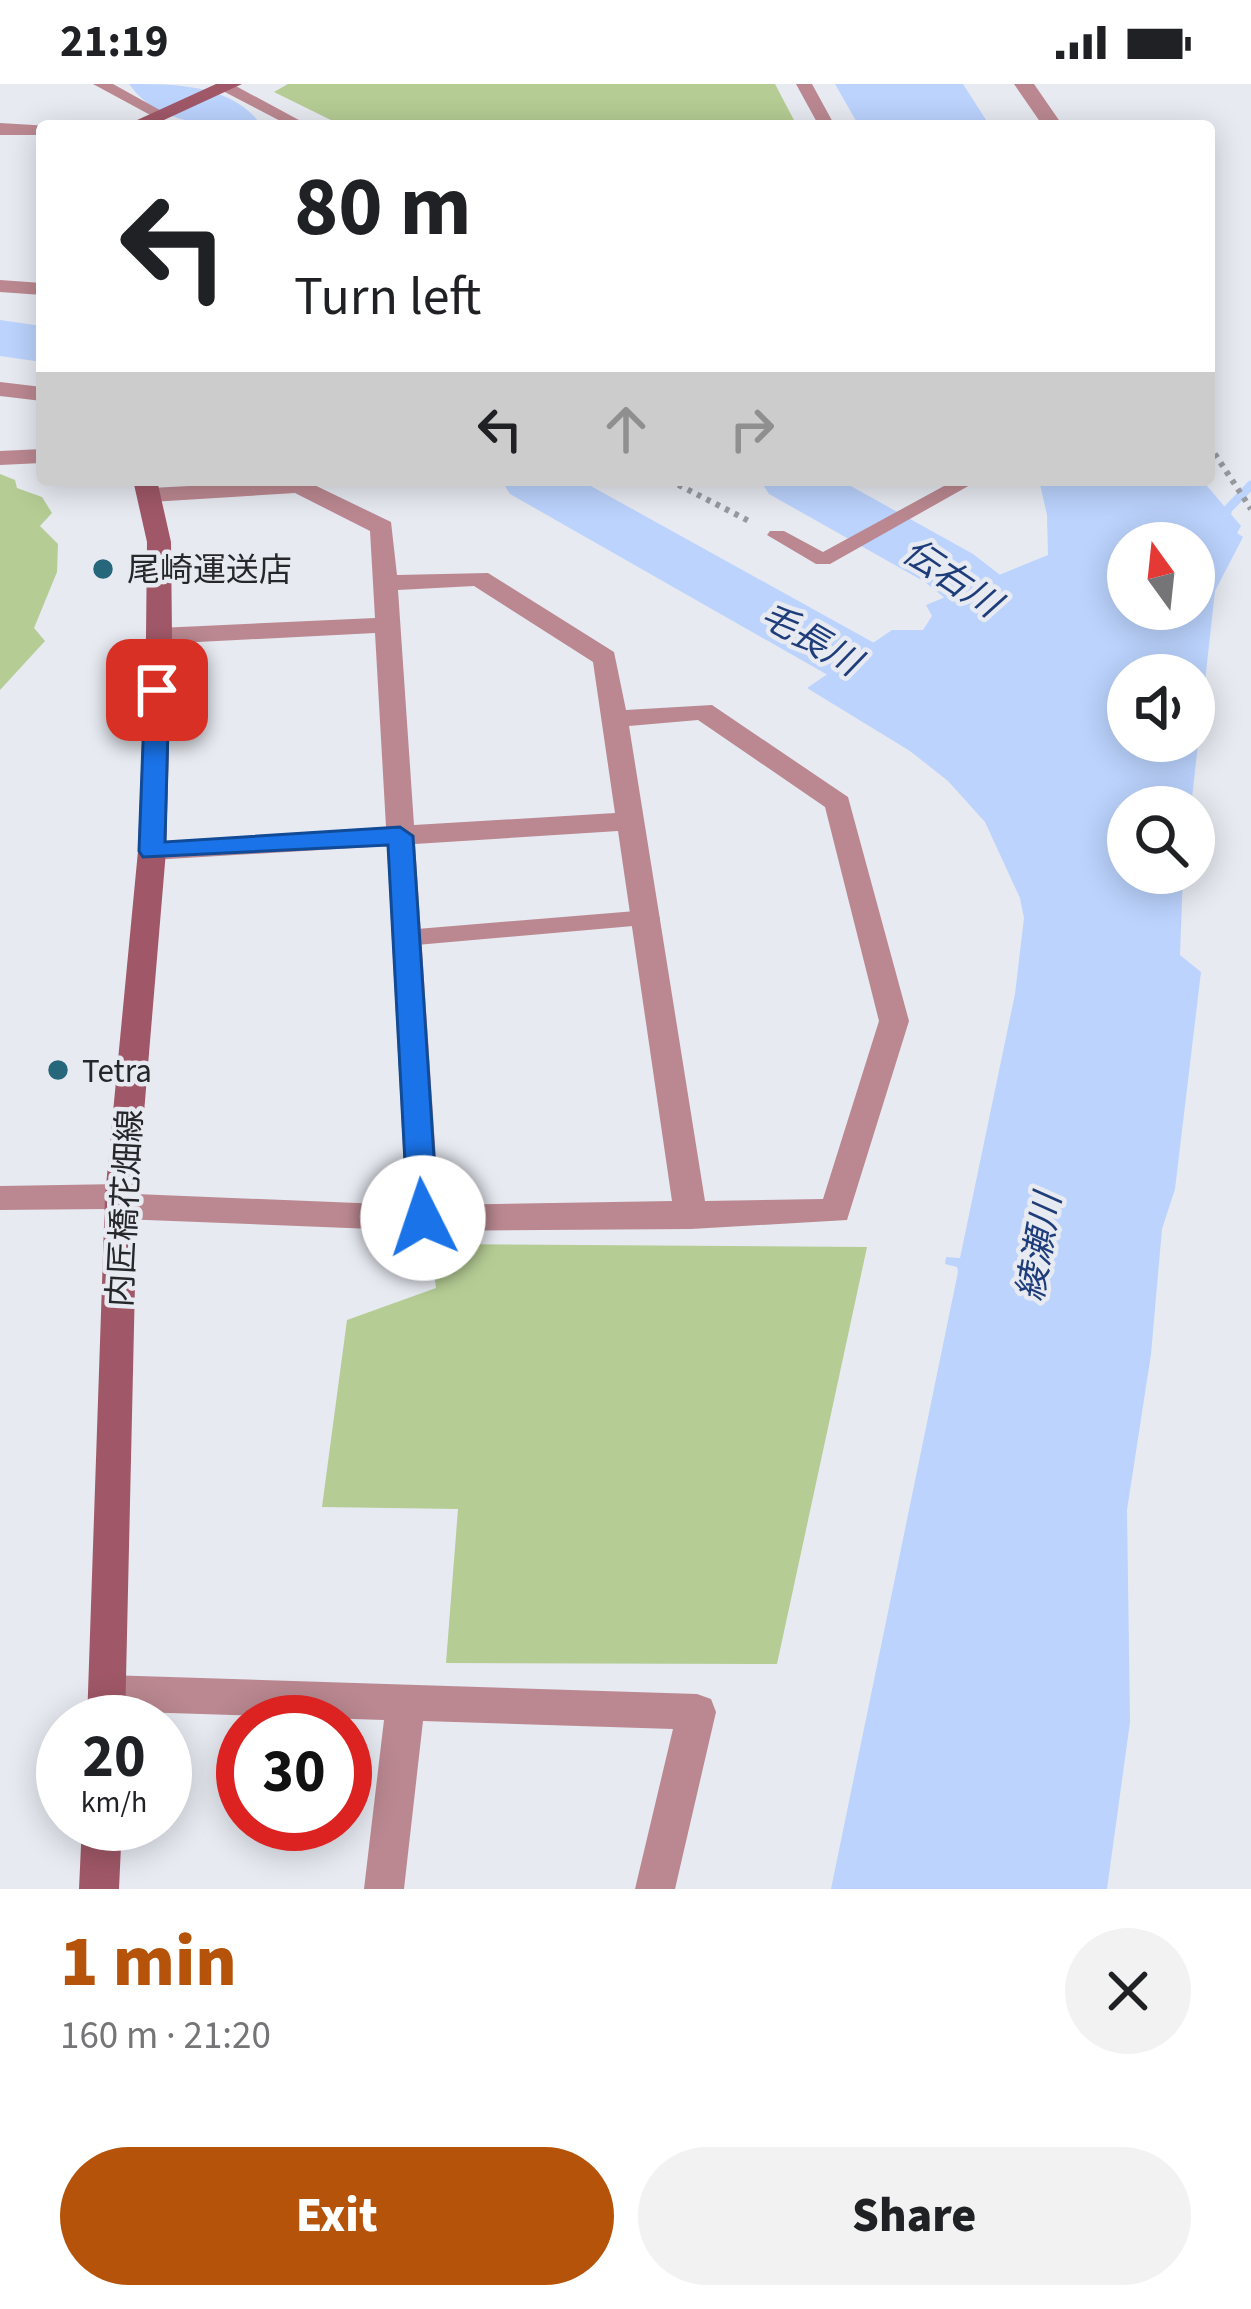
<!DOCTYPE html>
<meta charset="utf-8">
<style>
:root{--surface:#fff;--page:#f2f2f2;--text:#202124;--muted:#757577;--accent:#b45309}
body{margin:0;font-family:"Source Sans 3","Noto Sans JP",sans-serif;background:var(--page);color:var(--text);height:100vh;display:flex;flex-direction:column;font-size:45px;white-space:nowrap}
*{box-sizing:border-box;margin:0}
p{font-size:39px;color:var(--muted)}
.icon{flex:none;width:66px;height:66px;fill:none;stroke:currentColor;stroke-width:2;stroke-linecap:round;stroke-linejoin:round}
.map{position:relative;height:1805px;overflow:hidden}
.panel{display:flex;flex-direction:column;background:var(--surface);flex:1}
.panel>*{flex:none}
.banner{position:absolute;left:36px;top:36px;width:1179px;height:366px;border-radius:12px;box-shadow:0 6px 30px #0003;background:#fff;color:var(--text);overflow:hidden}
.needle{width:78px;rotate:345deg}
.buttons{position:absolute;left:1107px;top:438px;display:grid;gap:24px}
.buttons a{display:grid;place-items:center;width:108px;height:108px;border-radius:50%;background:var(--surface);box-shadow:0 6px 30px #0003;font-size:60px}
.speed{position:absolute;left:36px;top:1611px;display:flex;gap:24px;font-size:60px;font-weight:700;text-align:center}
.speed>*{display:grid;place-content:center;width:156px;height:156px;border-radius:50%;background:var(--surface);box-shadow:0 6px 30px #0003;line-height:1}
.speed small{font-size:30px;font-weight:400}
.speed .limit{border:18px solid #d22;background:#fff;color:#111}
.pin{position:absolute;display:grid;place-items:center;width:102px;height:102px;color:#fff;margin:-51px;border-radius:24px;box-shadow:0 6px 18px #0006}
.me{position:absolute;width:132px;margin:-66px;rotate:356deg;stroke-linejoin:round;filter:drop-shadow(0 0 9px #0008)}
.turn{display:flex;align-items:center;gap:42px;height:252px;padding:0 60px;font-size:54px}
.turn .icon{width:156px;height:156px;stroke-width:2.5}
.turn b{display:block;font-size:84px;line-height:102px}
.lanes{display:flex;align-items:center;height:114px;padding:0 60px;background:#0003;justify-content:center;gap:60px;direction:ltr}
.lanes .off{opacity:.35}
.round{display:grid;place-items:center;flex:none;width:126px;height:126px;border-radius:63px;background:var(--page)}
.headline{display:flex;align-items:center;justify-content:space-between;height:204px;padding:0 60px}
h1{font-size:72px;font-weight:800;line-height:90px;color:var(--accent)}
.primary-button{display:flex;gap:24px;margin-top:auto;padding:24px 60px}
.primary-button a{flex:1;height:138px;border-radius:72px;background:var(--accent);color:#fff;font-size:48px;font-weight:800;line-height:138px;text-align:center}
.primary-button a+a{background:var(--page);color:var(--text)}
.status{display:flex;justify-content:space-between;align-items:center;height:84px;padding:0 60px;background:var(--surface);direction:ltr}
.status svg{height:33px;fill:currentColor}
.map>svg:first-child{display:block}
.green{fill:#b5cc94}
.water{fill:#bbd3fd;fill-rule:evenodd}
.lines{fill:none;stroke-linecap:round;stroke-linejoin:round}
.stream{stroke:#bbd3fd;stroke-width:9}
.river{fill:#bbd3fd;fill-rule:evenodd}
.path{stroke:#989a9f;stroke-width:6;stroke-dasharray:4.5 6;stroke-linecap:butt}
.lane{fill:#bb8891;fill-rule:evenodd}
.street{fill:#bb8891;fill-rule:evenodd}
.secondary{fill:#a05868;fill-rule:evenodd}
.route{fill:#1a73e8;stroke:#114b97;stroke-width:3}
.poi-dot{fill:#27677c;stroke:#e7eaf1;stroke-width:4.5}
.labels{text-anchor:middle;stroke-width:9;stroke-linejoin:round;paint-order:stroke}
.poi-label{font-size:33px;fill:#26272a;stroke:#e7eaf1;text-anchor:start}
.street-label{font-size:33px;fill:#26272a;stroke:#e7eaf1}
.water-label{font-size:36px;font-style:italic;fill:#1e3d7a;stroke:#e7eaf1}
</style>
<div class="status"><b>21:19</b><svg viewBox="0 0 49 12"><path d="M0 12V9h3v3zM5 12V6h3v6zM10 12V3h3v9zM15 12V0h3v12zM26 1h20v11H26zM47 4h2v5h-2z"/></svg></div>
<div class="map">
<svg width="1251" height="1805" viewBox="0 0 1251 1805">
<rect width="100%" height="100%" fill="#e7eaf1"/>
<path class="green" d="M288 0H775L797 42H343L274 8Z
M0 390 15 396 17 404 42 413 52 429 40 442 58 460 57 488 34 544 45 557 0 606Z
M430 1160 867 1163 777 1580 446 1579 458 1425 322 1423 347 1236 436 1204Z"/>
<path class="water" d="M835 0H963L990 42H859Z
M1039 396H1202L1241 442 1237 449 1243 453 1215 507 1191 723H1128V789H1183L1180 871 1201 888 1175 1105 1162 1145 1151 1270 1127 1426 1130 1638 1107 1805H831L958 1188 957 1183 945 1180 946 1173 960 1174 1015 910 1024 834 1020 814 985 738 948 697 910 667 807 604 892 546H923L932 532 926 521 1048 471 1047 431ZM1128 459H1194V525H1128ZM1128 591H1194V657H1128Z"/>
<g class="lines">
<path class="stream" d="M1223 440 1228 425 1251 401"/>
<path class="river" d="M129 0C175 0 233 0 262 42 217 42 159 43 129 0Z
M0 236 42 242V278L0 272Z
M501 396H580L876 560 966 621 976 637 966 653 940 660 914 653 826 590 510 410Z
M760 396H840L973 470 1084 556 1094 571 1084 586 1059 592 1034 586 925 498 769 410Z"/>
<path class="path" d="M1209 361 1251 425
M669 396 749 437"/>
<path class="lane" d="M93 0H113L167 30 154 33Z
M220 0H232L310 42H290L221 6Z
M796 0H812L835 42H819Z
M955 396H979L830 480H816L767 451 770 447H784L823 468Z
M648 826 656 828 660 834 656 840 405 862 393 854 405 846Z"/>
<path class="street" d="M1014 0H1034L1063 42H1043Z
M0 39 50 42H42V51H0Z
M0 196 42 199V211L0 208Z
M0 298 42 303V317L0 312Z
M42 365V379L0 381V367Z
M304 396 391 438 397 491 488 489 614 568 626 626 712 621 848 713 909 937 847 1136 691 1145 423 1147 121 1135 106 1125 0 1126V1102L121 1100 136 1110 406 1121 387 762 152 776 138 767 152 758 386 743 375 549 159 560 146 552 159 544 375 534 370 447 295 409 151 418 139 411 151 404ZM474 502 593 578 615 729 414 741 398 506ZM698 636 825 723 879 937 823 1115 705 1117 629 642ZM618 747 672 1117 439 1121 415 760Z
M107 1591 697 1610 711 1615 716 1628 675 1805H635L673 1645 423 1637 404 1805H364L384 1636 107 1627 93 1621 88 1609 93 1597Z"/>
<path class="secondary" d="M216 0H242L151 42H124Z
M133 396H157L171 458 172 552 166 767 137 1112 125 1638H87L105 1112 138 767 146 552 147 458Z
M82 1740H122L119 1805H79Z"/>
</g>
<path class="route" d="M157 599 169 606 165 758 400 743 413 752 438 1134 433 1142H412L408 1134 388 761 143 773 139 767 145 606Z"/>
<g class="poi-dot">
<circle cx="103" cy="485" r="12"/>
<circle cx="58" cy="986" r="12"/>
</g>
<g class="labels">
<g class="poi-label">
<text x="127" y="497">尾崎運送店</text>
<text x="82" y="998">Tetra</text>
</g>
<g class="street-label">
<text transform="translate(124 1124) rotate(-87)" y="12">内匠橋花畑線</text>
</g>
<g class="water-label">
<text transform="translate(952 493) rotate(34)" y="13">伝右川</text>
<text transform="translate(811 554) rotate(30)" y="13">毛長川</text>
<text transform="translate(1038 1163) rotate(-80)" y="13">綾瀬川</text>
</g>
</g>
</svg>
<div class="buttons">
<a><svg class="needle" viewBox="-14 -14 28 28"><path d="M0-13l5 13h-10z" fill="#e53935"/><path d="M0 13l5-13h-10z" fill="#757577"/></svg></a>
<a><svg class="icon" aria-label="sound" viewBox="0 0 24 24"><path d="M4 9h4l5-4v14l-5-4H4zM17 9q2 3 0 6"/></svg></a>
<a><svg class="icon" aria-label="search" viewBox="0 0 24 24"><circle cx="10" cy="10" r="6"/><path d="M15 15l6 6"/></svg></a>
</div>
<div class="speed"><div>20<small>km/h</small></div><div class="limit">30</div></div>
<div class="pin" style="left:157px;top:606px;background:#d93025"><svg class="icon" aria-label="arrive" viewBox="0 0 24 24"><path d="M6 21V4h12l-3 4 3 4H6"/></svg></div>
<svg class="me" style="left:423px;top:1134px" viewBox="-20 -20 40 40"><circle r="19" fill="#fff"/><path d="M0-13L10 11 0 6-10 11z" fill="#1a73e8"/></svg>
<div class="banner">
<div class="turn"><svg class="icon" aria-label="left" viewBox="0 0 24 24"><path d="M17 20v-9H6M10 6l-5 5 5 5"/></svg><div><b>80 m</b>Turn left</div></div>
<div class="lanes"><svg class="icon" aria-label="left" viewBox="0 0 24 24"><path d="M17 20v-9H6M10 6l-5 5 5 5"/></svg><svg class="icon off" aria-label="ahead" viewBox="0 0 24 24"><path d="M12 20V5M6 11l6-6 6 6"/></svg><svg class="icon off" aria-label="right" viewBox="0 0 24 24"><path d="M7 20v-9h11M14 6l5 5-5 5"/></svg></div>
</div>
</div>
<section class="panel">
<div class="headline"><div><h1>1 min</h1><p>160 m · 21:20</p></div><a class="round"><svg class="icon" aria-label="close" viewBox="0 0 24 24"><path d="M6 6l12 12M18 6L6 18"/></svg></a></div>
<div class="primary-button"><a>Exit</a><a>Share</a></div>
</section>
